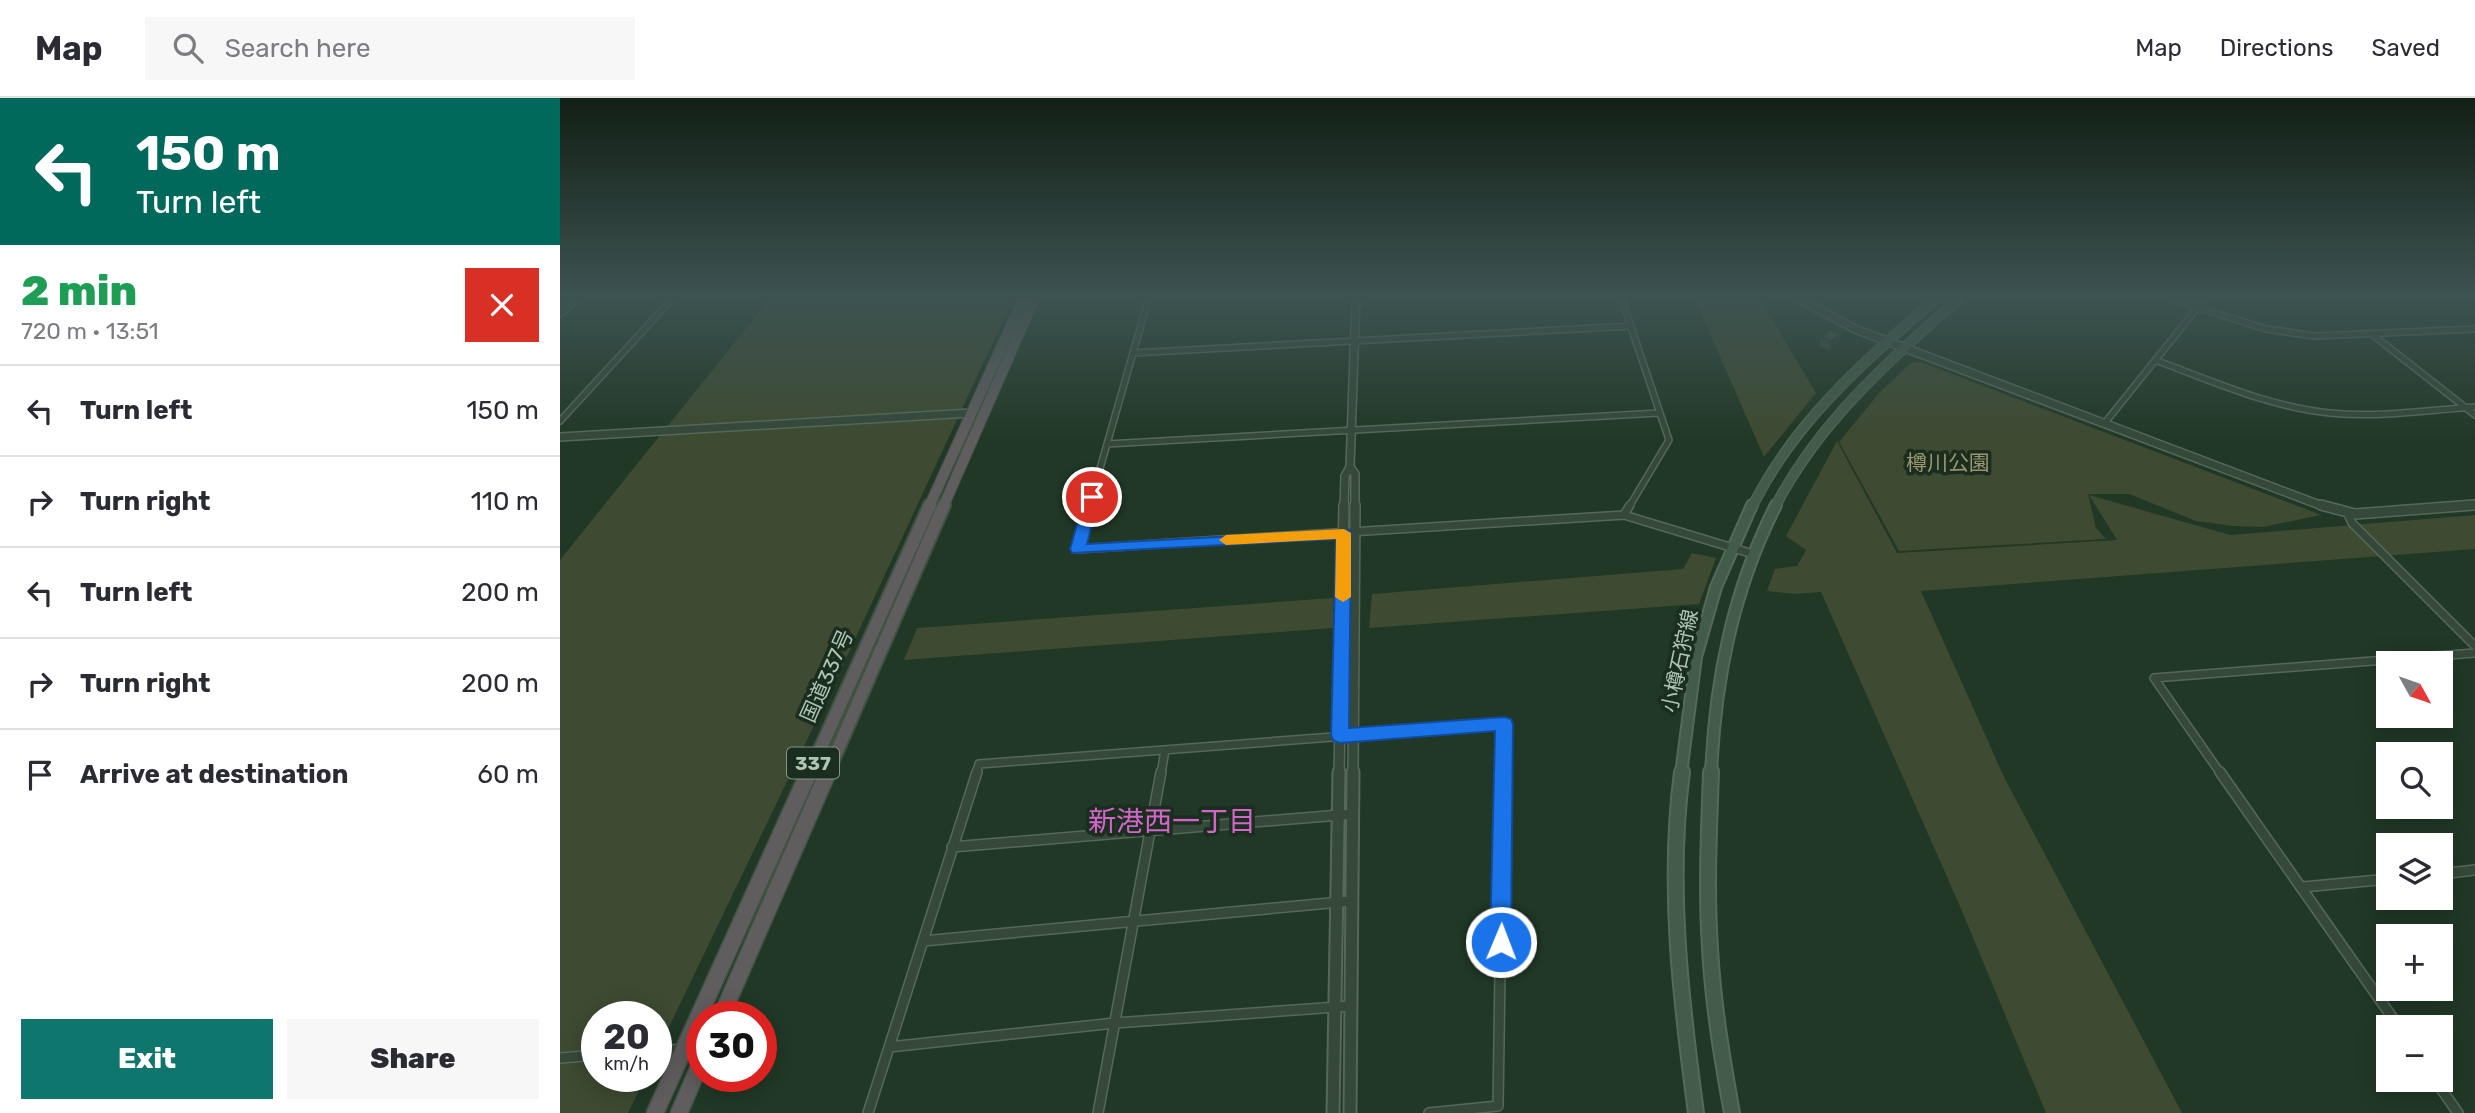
<!DOCTYPE html>
<meta charset="utf-8">
<style>
:root{--surface:#fff;--page:#f7f7f7;--text:#2b2b33;--muted:#7c7c81;--line:#e1e1e2;--accent:#0f766e}
body{margin:0;font-family:Rubik,"Noto Sans JP",sans-serif;background:var(--page);color:var(--text);height:100vh;display:flex;flex-direction:column;font-size:26px;white-space:nowrap}
*{box-sizing:border-box;margin:0}
p{font-size:23px;color:var(--muted)}
.icon{flex:none;width:38px;height:38px;fill:none;stroke:currentColor;stroke-width:2;stroke-linecap:round;stroke-linejoin:round}
.map{position:relative;flex:1;overflow:hidden}
.side{display:flex;flex-direction:column;background:var(--surface);width:560px}
.side>*{flex:none}
.hud{background:#00695c;color:#fff;overflow:hidden}
.needle{width:46px;rotate:130deg}
.fabs{position:absolute;left:1816px;top:553px;display:grid;gap:14px}
.fabs a{display:grid;place-items:center;width:77px;height:77px;border-radius:0px;background:var(--surface);box-shadow:0 4px 18px #0003;font-size:35px}
.speed{position:absolute;left:21px;top:903px;display:flex;gap:14px;font-size:35px;font-weight:700;text-align:center}
.speed>*{display:grid;place-content:center;width:91px;height:91px;border-radius:50%;background:var(--surface);box-shadow:0 4px 18px #0003;line-height:1}
.speed small{font-size:18px;font-weight:400}
.speed .limit{border:10px solid #d22;background:#fff;color:#111}
.pin{position:absolute;display:grid;place-items:center;width:60px;height:60px;color:#fff;margin:-30px;border:4px solid #fff;border-radius:50%;box-shadow:0 2px 7px #0007}
.me{position:absolute;width:77px;margin:-38px;rotate:1deg;stroke-linejoin:round;filter:drop-shadow(0 0 5px #0008)}
.turn{display:flex;align-items:center;gap:24px;height:147px;padding:0 21px;font-size:32px}
.turn .icon{width:91px;height:91px;stroke-width:2.5}
.turn b{display:block;font-size:49px;line-height:60px}
.round{display:grid;place-items:center;flex:none;width:74px;height:74px;border-radius:0px;background:var(--page)}
.headline{display:flex;align-items:center;justify-content:space-between;height:119px;padding:0 21px}
h1{font-size:42px;font-weight:800;line-height:52px;color:#1e9e55}
.primary-button{display:flex;gap:14px;margin-top:auto;padding:14px 21px}
.primary-button a{flex:1;height:80px;border-radius:0px;background:var(--accent);color:#fff;font-size:28px;font-weight:800;line-height:80px;text-align:center}
.primary-button a+a{background:var(--page);color:var(--text)}
ul{padding:0;list-style:none}
li{display:flex;align-items:center;gap:21px;height:91px;padding:0 21px;border-top:2px solid var(--line)}
li div{flex:1}
li b{display:block;font-size:26px}
li em{font-style:normal}
header{display:flex;align-items:center;gap:42px;box-sizing:border-box;height:98px;padding:0 35px;background:var(--surface);border-bottom:2px solid var(--line)}
header strong{font-size:33px}
nav{display:flex;gap:38px;margin-inline-start:auto;font-size:24px}
.search{width:490px;height:63px;background:var(--page);display:flex;align-items:center;gap:18px;box-sizing:border-box;padding:0 24px;border-radius:0px;color:var(--muted);font-size:26px}
main{display:flex;flex:1;min-height:0}
.map>svg:first-child{display:block}
.green{fill:#3e4a31}
.lines{fill:none;stroke-linecap:round;stroke-linejoin:round}
.minor-far2-casing{stroke:#55695a;stroke-width:8}
.minor-far1-casing{stroke:#55695a;stroke-width:10}
.minor-casing{stroke:#55695a;stroke-width:12}
.tertiary-far2-casing{stroke:#55695a;stroke-width:10}
.tertiary-far1-casing{stroke:#55695a;stroke-width:12}
.tertiary-casing{stroke:#55695a;stroke-width:15}
.secondary-far2-casing{stroke:#55695a;stroke-width:11}
.secondary-far1-casing{stroke:#55695a;stroke-width:14}
.secondary-casing{stroke:#55695a;stroke-width:18}
.trunk-far2-casing{stroke:#3f5344;stroke-width:12}
.trunk-far1-casing{stroke:#3f5344;stroke-width:16}
.trunk-casing{stroke:#3f5344;stroke-width:19}
.minor-far2{stroke:#354839;stroke-width:5}
.minor-far1{stroke:#354839;stroke-width:7}
.minor{stroke:#354839;stroke-width:9}
.tertiary-far2{stroke:#354839;stroke-width:7}
.tertiary-far1{stroke:#354839;stroke-width:9}
.tertiary{stroke:#354839;stroke-width:11}
.secondary-far2{stroke:#435b49;stroke-width:9}
.secondary-far1{stroke:#435b49;stroke-width:10}
.secondary{stroke:#435b49;stroke-width:14}
.trunk-far2{stroke:#605d5f;stroke-width:10}
.trunk-far1{stroke:#605d5f;stroke-width:12}
.trunk{stroke:#605d5f;stroke-width:16}
.wall{fill:#324a37}
.shaded-wall{fill:#293c2d}
.building{fill:#3a5640;stroke:#293c2d;stroke-width:2}
.route{fill:#1a73e8;stroke:#114b97;stroke-width:2}
.slow{fill:#f59e0b}
.labels{text-anchor:middle;stroke-width:7;stroke-linejoin:round;paint-order:stroke}
.shield{fill:#1a2d1e;stroke:#829788;stroke-width:2}
.shield-label{font-size:19px;font-weight:bold;fill:#afc5b5}
.park-label{font-size:21px;fill:#9a956f;stroke:#1a2d1e}
.street-label{font-size:21px;fill:#afc5b5;stroke:#1a2d1e}
.near-neighbourhood-label{font-size:28px;fill:#d366ca;stroke:#1a2d1e}
</style>
<header>
<strong>Map</strong>
<div class="search"><svg class="icon" aria-label="search" viewBox="0 0 24 24"><circle cx="10" cy="10" r="6"/><path d="M15 15l6 6"/></svg>Search here</div>
<nav><a>Map</a><a>Directions</a><a>Saved</a></nav>
</header>
<main>
<section class="side">
<div class="hud">
<div class="turn"><svg class="icon" aria-label="left" viewBox="0 0 24 24"><path d="M17 20v-9H6M10 6l-5 5 5 5"/></svg><div><b>150 m</b>Turn left</div></div>
</div>
<div class="headline"><div><h1>2 min</h1><p>720 m · 13:51</p></div><a class="round" style="background:#d93025;color:#fff"><svg class="icon" aria-label="close" viewBox="0 0 24 24"><path d="M6 6l12 12M18 6L6 18"/></svg></a></div>
<ul>
<li><svg class="icon" aria-label="left" viewBox="0 0 24 24"><path d="M17 20v-9H6M10 6l-5 5 5 5"/></svg><div><b>Turn left</b></div><em>150 m</em></li>
<li><svg class="icon" aria-label="right" viewBox="0 0 24 24"><path d="M7 20v-9h11M14 6l5 5-5 5"/></svg><div><b>Turn right</b></div><em>110 m</em></li>
<li><svg class="icon" aria-label="left" viewBox="0 0 24 24"><path d="M17 20v-9H6M10 6l-5 5 5 5"/></svg><div><b>Turn left</b></div><em>200 m</em></li>
<li><svg class="icon" aria-label="right" viewBox="0 0 24 24"><path d="M7 20v-9h11M14 6l5 5-5 5"/></svg><div><b>Turn right</b></div><em>200 m</em></li>
<li><svg class="icon" aria-label="arrive" viewBox="0 0 24 24"><path d="M6 21V4h12l-3 4 3 4H6"/></svg><div><b>Arrive at destination</b></div><em>60 m</em></li>
</ul>
<div class="primary-button"><a>Exit</a><a>Share</a></div>
</section>
<div class="map">
<svg width="1915" height="1015" viewBox="0 0 1915 1015">
<rect width="100%" height="100%" fill="#213826"/>
<path class="green" d="M211 199H454L283 567 96 956V919H37V978H86L68 1015H0V462Z
M1134 199H1199L1256 295 1204 359Z
M1361 264 1756 415 1761 417 1703 429 1673 428 1636 423 1569 396H1528L1536 430 1546 441 1339 453 1279 344 1319 295 1351 265Z
M1277 343 1337 455 1557 442 1529 397 1670 437 1915 417V451L1361 493 1444 679 1622 1015H1486L1399 806 1261 494 1235 496 1207 493 1215 471 1237 468 1246 452 1226 438Z
M1132 455 1156 460 1139 506 809 530 812 496 1123 471Z
M773 500V530L344 562 357 530Z"/>
<g class="lines">
<g class="minor-far2-casing">
<path id="minor-far2" d="M1061 199 1109 342 1069 409
M1604 199 1706 231 1755 238 1915 231
M1813 237 1915 317
M573 255 1071 228
M1595 262C1652 283 1709 309 1770 315 1818 320 1867 312 1915 309
M0 323 114 199
M1544 326 1646 199
M547 346 1099 315
M529 409 589 199"/>
</g>
<g class="minor-far1-casing">
<path id="minor-far1" d="M530 407 517 451 1064 417 1193 456
M1787 414 1792 425 1915 548
M1064 417 1070 407
M416 676 419 666 944 626 943 676
M601 676 605 652
M1661 676 1594 580 1915 555"/>
</g>
<g class="minor-casing">
<path id="minor" d="M1660 674 1839 929
M392 749 792 716
M1881 776 1915 772
M1743 789 1829 781
M363 843 791 803
M329 949 555 925 791 908
M96 953 142 950
M0 960 37 957
M1875 982 1898 1015
M308 1015 417 674
M538 1015 601 674
M869 1015 938 1008 943 674"/>
</g>
<g class="tertiary-far2-casing">
<path id="tertiary-far2" d="M1235 199 1295 231 1765 409
M0 215 17 199
M0 339 411 315
M790 369 795 376V409
M784 409 785 378 790 369 796 199
M1891 409 1915 407"/>
</g>
<g class="tertiary-far1-casing">
<path id="tertiary-far1" d="M1761 407 1795 416 1914 407
M779 676 784 407
M793 676 795 407"/>
</g>
<g class="tertiary-casing">
<path id="tertiary" d="M773 1015 779 674
M790 1015 793 674"/>
</g>
<g class="secondary-far2-casing">
<path id="secondary-far2" d="M1192 409C1235 322 1306 262 1378 199
M1215 409C1259 323 1330 262 1401 199"/>
</g>
<g class="secondary-far1-casing">
<path id="secondary-far1" d="M1121 676 1136 559 1156 489 1192 407
M1151 676C1155 581 1173 492 1216 407"/>
</g>
<g class="secondary-casing">
<path id="secondary" d="M1122 674C1107 787 1121 903 1136 1015
M1151 674C1149 733 1146 791 1150 850 1153 906 1162 960 1172 1015"/>
</g>
<g class="trunk-far2-casing">
<path id="trunk-far2" d="M369 409 464 199
M383 409 475 199"/>
</g>
<g class="trunk-far1-casing">
<path id="trunk-far1" d="M249 676 370 407
M267 676 384 407"/>
</g>
<g class="trunk-casing">
<path id="trunk" d="M161 919 268 674
M95 1015 249 674
M119 1015 142 962"/>
</g>
<use href="#minor-far2" class="minor-far2"/>
<use href="#minor-far1" class="minor-far1"/>
<use href="#minor" class="minor"/>
<use href="#tertiary-far2" class="tertiary-far2"/>
<use href="#tertiary-far1" class="tertiary-far1"/>
<use href="#tertiary" class="tertiary"/>
<use href="#secondary-far2" class="secondary-far2"/>
<use href="#secondary-far1" class="secondary-far1"/>
<use href="#secondary" class="secondary"/>
<use href="#trunk-far2" class="trunk-far2"/>
<use href="#trunk-far1" class="trunk-far1"/>
<use href="#trunk" class="trunk"/>
</g>
<path class="wall" d="M1281 236 1278 245 1269 253 1259 249 1261 239Z"/>
<path class="shaded-wall" d="M1281 236 1278 245 1269 253 1271 243Z"/>
<path class="building" d="M1270 232 1281 236 1271 243 1261 239Z"/>
<linearGradient id="sky" x2="0" y2="1"><stop stop-color="#121f15"/><stop offset="0.58" stop-color="#3d5352"/><stop offset="1" stop-color="#3d5352" stop-opacity="0"/></linearGradient>
<rect width="1915" height="341" fill="url(#sky)"/>
<path class="route" d="M532 394 539 399 527 446 789 432 791 435 789 630 944 619 951 621 953 626 951 844 948 851 941 854 933 851 930 844 935 633 780 645 774 643 771 638 776 441 512 455 510 451 525 399Z"/>
<path class="slow" d="M784 431 791 435V499L783 504 775 499 776 441 666 447 659 442 666 437Z"/>
<g class="labels">
<rect class="shield" x="227" y="649.5" width="52" height="31" rx="5"/>
<g class="shield-label">
<text x="253" y="672">337</text>
</g>
<g class="park-label">
<text x="1388" y="372">樽川公園</text>
</g>
<g class="street-label">
<text transform="translate(1120 563) rotate(-78)" y="7">小樽石狩線</text>
<text transform="translate(267 578) rotate(-66)" y="7">国道337号</text>
</g>
<g class="near-neighbourhood-label">
<text x="612" y="733">新港西一丁目</text>
</g>
</g>
</svg>
<div class="fabs">
<a><svg class="needle" viewBox="-14 -14 28 28"><path d="M0-13l5 13h-10z" fill="#e53935"/><path d="M0 13l5-13h-10z" fill="#7c7c81"/></svg></a>
<a><svg class="icon" aria-label="search" viewBox="0 0 24 24"><circle cx="10" cy="10" r="6"/><path d="M15 15l6 6"/></svg></a>
<a><svg class="icon" aria-label="layers" viewBox="0 0 24 24"><path d="M12 4l9 5-9 5-9-5zM3 14l9 5 9-5"/></svg></a>
<a>+</a>
<a>−</a>
</div>
<div class="speed"><div>20<small>km/h</small></div><div class="limit">30</div></div>
<div class="pin" style="left:532px;top:399px;background:#d93025"><svg class="icon" aria-label="arrive" viewBox="0 0 24 24"><path d="M6 21V4h12l-3 4 3 4H6"/></svg></div>
<svg class="me" style="left:941px;top:844px" viewBox="-20 -20 40 40"><circle r="17" fill="#1a73e8" stroke="#fff" stroke-width="3"/><path d="M0-11L8 9 0 5-8 9z" fill="#fff"/></svg>
</div>
</main>
